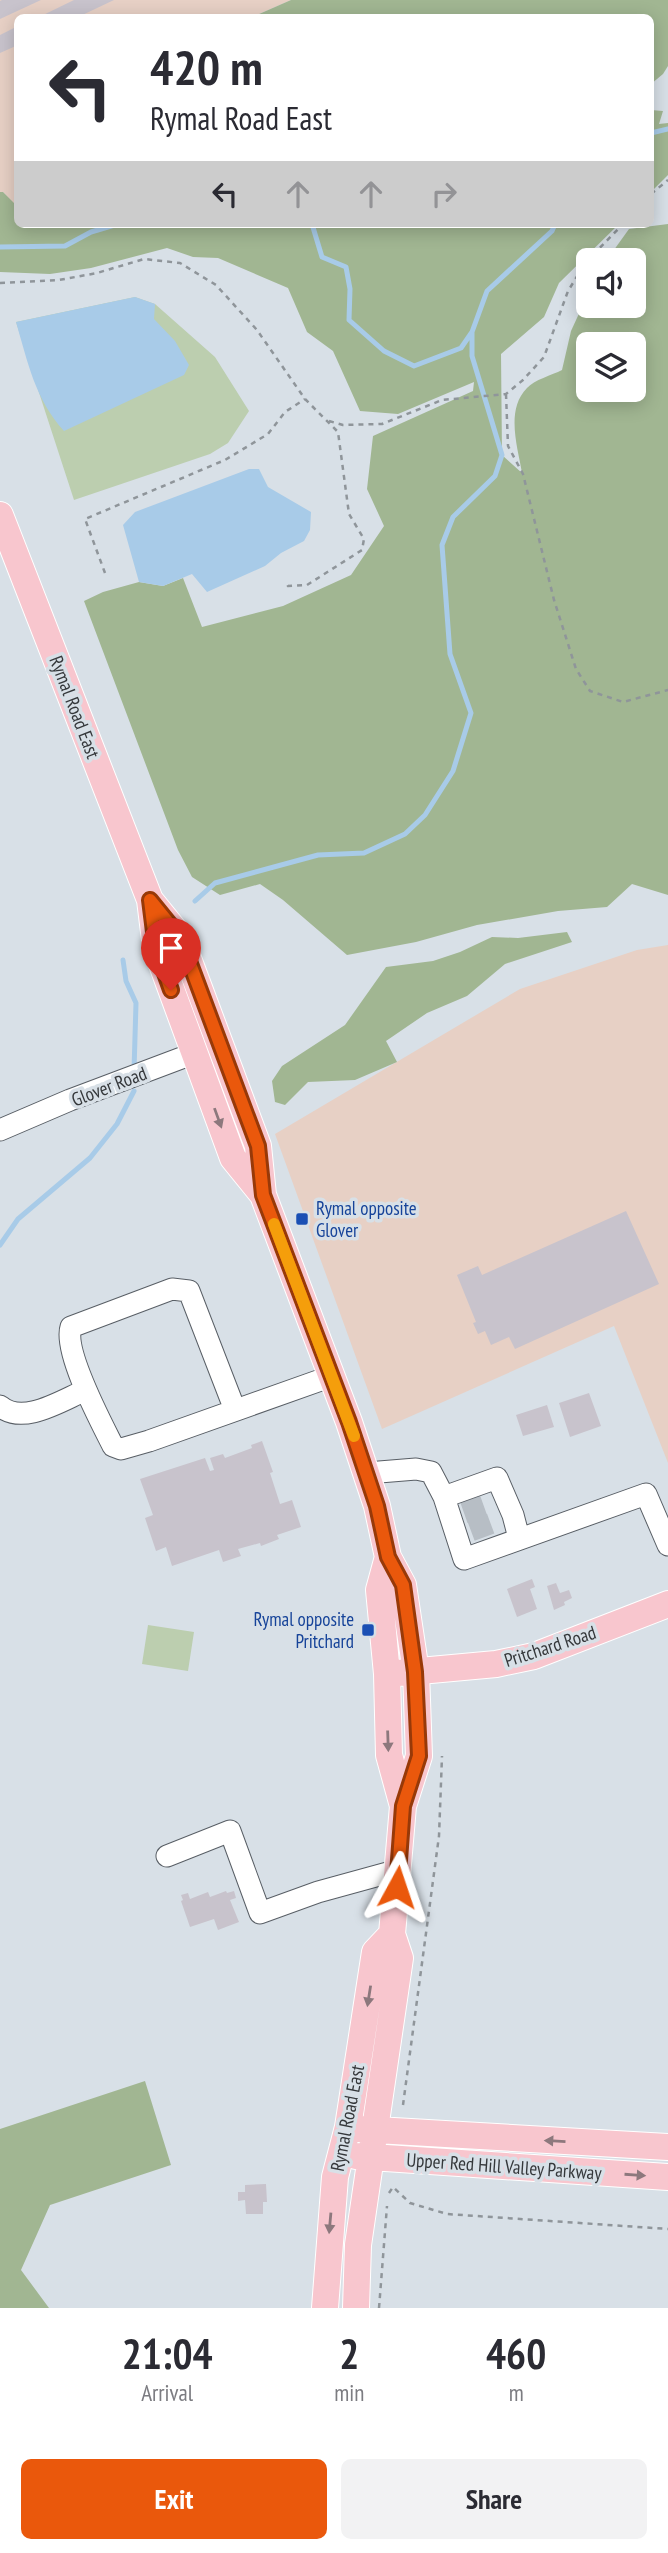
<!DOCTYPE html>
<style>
:root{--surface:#fff;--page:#f2f2f3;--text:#2b2b33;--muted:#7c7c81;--accent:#ea580c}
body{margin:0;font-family:"PT Sans Narrow",sans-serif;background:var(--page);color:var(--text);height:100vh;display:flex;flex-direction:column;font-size:26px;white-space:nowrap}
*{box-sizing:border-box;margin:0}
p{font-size:23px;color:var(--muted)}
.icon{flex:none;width:38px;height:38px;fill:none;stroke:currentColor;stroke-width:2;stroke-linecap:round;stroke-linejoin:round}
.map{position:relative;height:2308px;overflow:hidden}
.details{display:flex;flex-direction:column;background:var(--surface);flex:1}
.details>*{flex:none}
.hud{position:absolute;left:14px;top:14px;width:640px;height:214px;border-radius:10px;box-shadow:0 4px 18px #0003;background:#fff;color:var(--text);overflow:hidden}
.tools{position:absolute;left:576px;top:248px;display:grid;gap:14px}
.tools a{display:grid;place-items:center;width:70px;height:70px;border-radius:10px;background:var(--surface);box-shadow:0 4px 18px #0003;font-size:35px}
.pin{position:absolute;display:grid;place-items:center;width:60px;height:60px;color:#fff;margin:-72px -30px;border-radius:50% 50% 50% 0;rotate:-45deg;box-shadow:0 0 7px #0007}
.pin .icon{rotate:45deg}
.me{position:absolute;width:77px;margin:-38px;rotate:5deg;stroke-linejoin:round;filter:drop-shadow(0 0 5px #0008)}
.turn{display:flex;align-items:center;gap:24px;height:147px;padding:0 21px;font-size:32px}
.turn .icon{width:91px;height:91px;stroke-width:2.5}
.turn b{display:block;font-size:49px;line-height:60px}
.lanes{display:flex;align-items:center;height:66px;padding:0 21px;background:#0003;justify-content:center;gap:35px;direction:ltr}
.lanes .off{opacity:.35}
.eta{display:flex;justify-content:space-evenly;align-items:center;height:119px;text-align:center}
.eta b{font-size:42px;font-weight:700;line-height:49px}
.button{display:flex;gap:14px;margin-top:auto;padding:14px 21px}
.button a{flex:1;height:80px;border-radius:10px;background:var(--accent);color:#fff;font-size:28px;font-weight:700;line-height:80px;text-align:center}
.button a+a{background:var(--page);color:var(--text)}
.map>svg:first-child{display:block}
.industrial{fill:#e7d0c5}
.green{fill:#bcceaf}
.forest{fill:#a1b692;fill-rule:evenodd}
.water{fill:#a8cbe8}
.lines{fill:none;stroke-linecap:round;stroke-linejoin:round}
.stream{stroke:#a8cbe8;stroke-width:5}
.building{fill:#c8c3cc}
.minor-tunnel{stroke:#b7bec5;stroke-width:21;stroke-dasharray:21 10;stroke-linecap:butt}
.minor-casing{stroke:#585e65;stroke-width:23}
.major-casing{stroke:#fff;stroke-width:28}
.path{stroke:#8f959a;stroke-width:2.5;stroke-dasharray:5 5;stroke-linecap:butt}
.minor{stroke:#fff;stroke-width:21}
.major{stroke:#f8c6ce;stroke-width:26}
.oneway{fill:#8d787d}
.route-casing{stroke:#983908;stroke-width:18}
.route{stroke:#ea580c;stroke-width:12}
.slow{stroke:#f59e0b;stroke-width:12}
.transit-dot{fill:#1a4fb4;stroke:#d8e0e7;stroke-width:2.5}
.labels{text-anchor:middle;stroke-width:7;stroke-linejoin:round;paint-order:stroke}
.street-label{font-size:19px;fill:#35383b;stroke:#d8e0e7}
.transit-label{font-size:19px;fill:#164399;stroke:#d8e0e7;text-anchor:start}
</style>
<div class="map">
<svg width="668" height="2308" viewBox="0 0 668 2308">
<rect width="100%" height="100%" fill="#d8e0e7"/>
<path class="industrial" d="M0 0H291L252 17 18 18 16 206 3 192H0Z
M668 945V1463L614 1326 382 1429 275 1134 520 989 637 950Z"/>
<path class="green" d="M135 297 155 304 215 357 249 411 228 443 210 454 74 500 16 322Z
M148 1625 194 1632 188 1671 142 1664Z"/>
<path class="forest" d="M291 0H668V66L663 74 651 84V18L252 17Z
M651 110 663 111 659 124 668 123V175L651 192Z
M0 192H3L17 206 18 224H554L551 231 555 224H619L559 283 544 317 501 354 502 455 522 473C518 448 505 410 527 388 534 380 552 375 562 370L571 331 588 294V306H634V261H606L629 229 668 224V895L632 884 607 907 558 911 477 925 416 942 347 955 283 900 260 884 220 895 192 877 178 850 84 601 103 592 139 582 163 586 183 578 202 627 283 606 351 575 384 526 367 489 373 436 473 391 474 382 398 414 360 411 333 351 307 332 288 288 218 258 193 257 167 248 91 268 50 274 0 272ZM588 345H634V390H588Z
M567 932 572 942 505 964 467 996 427 1013 386 1041 397 1062 355 1080 308 1082 285 1105 275 1102 272 1081 282 1066 345 1025 386 967 433 961 460 952 492 937 518 938Z
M145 2081 171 2165 50 2205 21 2270 49 2308H0V2129Z"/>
<path class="water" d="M135 297 155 304 154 319 175 341 189 365 184 375 64 431C35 399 28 363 16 322Z
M249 469H259L268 487 311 512 310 530 304 541 281 553 265 566 207 592 192 574 163 586 139 582 123 525 135 512Z"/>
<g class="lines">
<path class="stream" d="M651 133 668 129
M312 224 322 257 346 267 350 289 349 320 384 351 414 366 461 348 472 332 487 291 552 231 555 224
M0 247 65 246 91 232 118 224
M195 901 215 883 318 855 364 853 405 834 425 815 453 771 471 713 450 654 442 545 453 517 495 476 502 455 472 356V332
M123 960 126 981 136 1003 134 1071
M0 1245 18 1219 90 1158 117 1124 134 1091"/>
</g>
<path class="building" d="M2 0H41L0 19V1Z
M74 0H114L76 18H37Z
M18 26V45L0 53V35Z
M626 1211 659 1284 515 1349 509 1337 491 1345 485 1331 478 1334 473 1323 476 1322 457 1275 478 1266 482 1275Z
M589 1393 601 1426 570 1437 559 1403Z
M547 1405 554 1427 523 1436 516 1415Z
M262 1441 273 1472 270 1473 280 1504 292 1500 301 1527 277 1535 279 1539 261 1546 260 1543 238 1549 241 1556 223 1562 219 1550 172 1566 166 1547 156 1551 145 1518 153 1515 140 1479 205 1458 210 1471 214 1470 210 1458 223 1454 225 1458 252 1448 251 1445Z
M532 1579 535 1587 530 1589 537 1609 517 1617 507 1589Z
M556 1583 560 1593 569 1590 572 1598 564 1602 565 1605 554 1610 547 1586Z
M226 1891 227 1893 234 1891 236 1898 230 1900 239 1922 218 1930 214 1919 190 1927 181 1901 183 1900 181 1895 188 1893 190 1899 208 1892 210 1897Z
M266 2184 267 2202H263V2214H246L245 2200 238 2201V2192H245V2185Z"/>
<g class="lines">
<path class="minor-tunnel" d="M464 1513 492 1503
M471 1531 498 1521"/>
<g class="minor-casing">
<path id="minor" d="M0 1130 70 1100 208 1048
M0 1406C23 1426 62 1400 86 1390
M235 1410 189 1291 172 1289 71 1327C63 1351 101 1422 113 1446L121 1449 149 1441 332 1376
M367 1473 416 1469 431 1472 444 1497
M519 1538 513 1515 497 1478 444 1497 464 1559 646 1494 668 1545
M167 1856 230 1831 260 1913 318 1892 398 1870"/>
</g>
<g class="major-casing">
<path id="major" d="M0 515 150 900 156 948 233 1158 263 1195
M150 900 180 937 258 1146 263 1195 349 1422 377 1506 388 1557 403 1585 416 1672 419 1756 403 1806 392 1934 400 1958 358 2245 356 2308
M388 1557 379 1590 387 1674 389 1755 403 1806
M387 1674 496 1664 534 1656 668 1604
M359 2129 668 2147
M356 2156 668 2177
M325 2308 335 2177 348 2127 375 1952 392 1934"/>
</g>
<path class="path" d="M651 194 668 180
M0 283 59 280 97 273 144 259 180 263 216 285 257 330 305 399 338 432 349 514 364 539 362 550 307 585 288 586 285 581
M506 394 508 446 523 474 554 600 576 669 590 691 623 702 668 690
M329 421 343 425 382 424 442 400 506 394 523 380 544 357 568 291 586 262 623 224
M105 573 85 519 225 460 268 434 285 412 305 399
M403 2105 439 1836 442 1756
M389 2193 393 2187 410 2203 447 2214 668 2229
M379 2308 387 2206"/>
<use href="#minor" class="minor"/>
<use href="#major" class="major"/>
</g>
<defs><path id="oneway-solid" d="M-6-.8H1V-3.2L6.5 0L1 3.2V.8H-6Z" transform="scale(1.75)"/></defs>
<g class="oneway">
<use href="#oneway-solid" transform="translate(218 1118) rotate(70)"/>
<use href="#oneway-solid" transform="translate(388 1741) rotate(88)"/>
<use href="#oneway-solid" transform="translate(369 1996) rotate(99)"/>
<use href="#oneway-solid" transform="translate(555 2141) rotate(-177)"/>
<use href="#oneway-solid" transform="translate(635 2175) rotate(4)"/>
<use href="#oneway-solid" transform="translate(330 2223) rotate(95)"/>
</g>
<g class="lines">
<g class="route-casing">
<path id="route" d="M171 990 156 948 150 900 180 937 258 1146 263 1195 349 1422 377 1506 388 1557 403 1585 415 1672 419 1756 403 1806 397 1887"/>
</g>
<use href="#route" class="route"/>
<path class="slow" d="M274 1224 354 1436"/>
</g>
<g class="transit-dot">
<rect x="295" y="1212" width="14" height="14" rx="3.5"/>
<rect x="361" y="1623" width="14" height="14" rx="3.5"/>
</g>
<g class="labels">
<g class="street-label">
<text transform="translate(75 707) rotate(69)" y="7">Rymal Road East</text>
<text transform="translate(109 1086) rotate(-21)" y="7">Glover Road</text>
<text transform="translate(550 1646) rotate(-18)" y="7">Pritchard Road</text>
<text transform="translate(347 2118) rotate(-79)" y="7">Rymal Road East</text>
<text transform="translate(504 2166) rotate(4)" y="7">Upper Red Hill Valley Parkway</text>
</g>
<g class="transit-label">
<text x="316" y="1215">Rymal opposite<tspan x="316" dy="22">Glover</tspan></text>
<text x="354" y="1626" text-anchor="end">Rymal opposite<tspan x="354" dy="22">Pritchard</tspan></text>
</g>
</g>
</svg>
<div class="tools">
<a><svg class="icon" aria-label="sound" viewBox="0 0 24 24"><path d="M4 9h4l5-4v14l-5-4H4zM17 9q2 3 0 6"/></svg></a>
<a><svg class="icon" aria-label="layers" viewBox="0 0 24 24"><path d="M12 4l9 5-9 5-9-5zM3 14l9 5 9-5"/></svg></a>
</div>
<div class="pin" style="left:171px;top:990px;background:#d93025"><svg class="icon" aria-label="arrive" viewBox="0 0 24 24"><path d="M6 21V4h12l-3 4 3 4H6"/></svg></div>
<svg class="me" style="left:397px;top:1887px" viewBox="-20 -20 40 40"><path d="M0-17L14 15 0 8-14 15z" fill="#ea580c" stroke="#fff" stroke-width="4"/></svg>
<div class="hud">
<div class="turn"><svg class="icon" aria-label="left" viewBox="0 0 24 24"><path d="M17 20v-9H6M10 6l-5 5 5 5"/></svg><div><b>420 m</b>Rymal Road East</div></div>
<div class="lanes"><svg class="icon" aria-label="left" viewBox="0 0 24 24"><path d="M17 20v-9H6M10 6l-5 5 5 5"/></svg><svg class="icon off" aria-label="ahead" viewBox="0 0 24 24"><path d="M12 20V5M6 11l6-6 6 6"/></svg><svg class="icon off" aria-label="ahead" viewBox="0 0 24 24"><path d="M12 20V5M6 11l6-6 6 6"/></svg><svg class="icon off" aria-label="right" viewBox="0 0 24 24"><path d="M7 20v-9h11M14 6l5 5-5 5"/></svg></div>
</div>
</div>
<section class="details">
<div class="eta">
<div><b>21:04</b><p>Arrival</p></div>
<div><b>2</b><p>min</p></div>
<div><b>460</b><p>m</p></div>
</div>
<div class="button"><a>Exit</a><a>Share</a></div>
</section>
